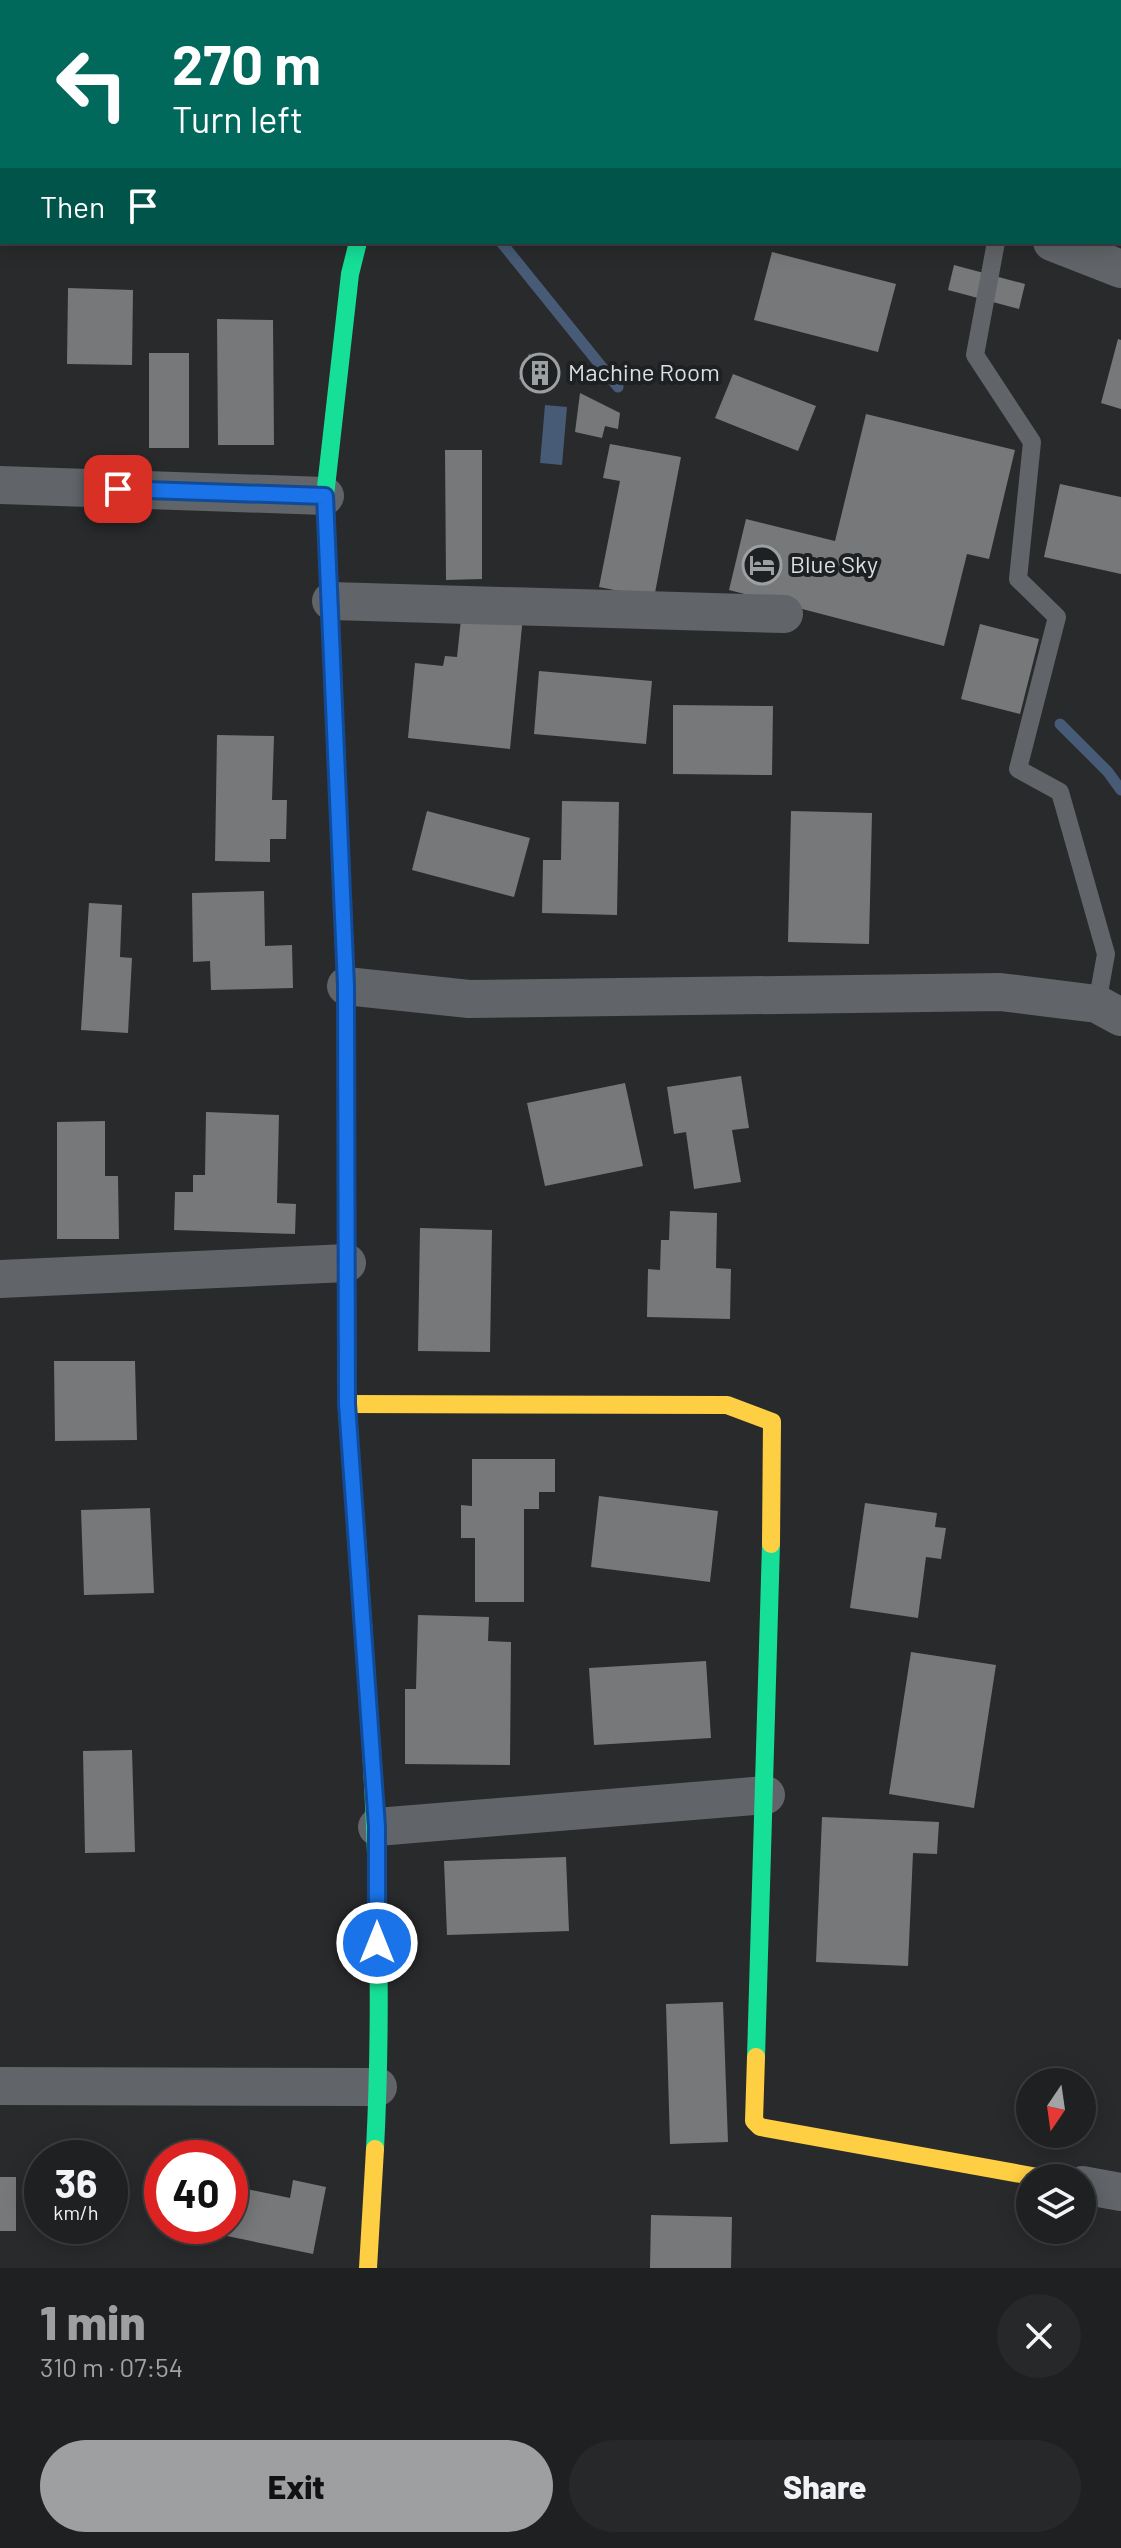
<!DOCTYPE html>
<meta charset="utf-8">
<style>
:root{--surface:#1f2021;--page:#27282a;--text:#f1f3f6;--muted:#a1a3a5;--line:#3c3e3f;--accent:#9d9fa1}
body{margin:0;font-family:Barlow,sans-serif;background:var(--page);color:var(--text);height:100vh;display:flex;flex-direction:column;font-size:30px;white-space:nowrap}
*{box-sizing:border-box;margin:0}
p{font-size:26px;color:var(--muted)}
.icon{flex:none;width:44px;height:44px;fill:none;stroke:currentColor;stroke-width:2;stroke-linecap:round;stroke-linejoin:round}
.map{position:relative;height:2268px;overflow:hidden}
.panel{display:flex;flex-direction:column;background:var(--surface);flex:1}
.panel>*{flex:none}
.banner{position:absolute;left:0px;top:0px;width:1122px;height:244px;box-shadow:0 4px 20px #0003,0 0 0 2px var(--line);background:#00695c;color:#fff;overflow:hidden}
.needle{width:52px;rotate:193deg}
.buttons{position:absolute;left:1016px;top:2068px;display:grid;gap:16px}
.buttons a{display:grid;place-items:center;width:80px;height:80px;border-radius:50%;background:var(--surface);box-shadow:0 4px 20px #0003,0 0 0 2px var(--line);font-size:40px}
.speed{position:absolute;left:24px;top:2140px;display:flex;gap:16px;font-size:40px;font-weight:700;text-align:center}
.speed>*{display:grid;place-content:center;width:104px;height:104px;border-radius:50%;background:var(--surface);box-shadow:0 4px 20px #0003,0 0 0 2px var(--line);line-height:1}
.speed small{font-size:20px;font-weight:400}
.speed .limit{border:12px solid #d22;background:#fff;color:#111}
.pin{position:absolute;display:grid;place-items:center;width:68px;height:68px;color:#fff;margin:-34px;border-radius:16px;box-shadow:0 4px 12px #0006}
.me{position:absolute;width:88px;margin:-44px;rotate:0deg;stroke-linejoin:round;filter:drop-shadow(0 0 6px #0008)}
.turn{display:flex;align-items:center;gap:28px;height:168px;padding:0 40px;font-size:36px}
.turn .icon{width:104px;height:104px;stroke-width:2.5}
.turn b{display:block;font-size:56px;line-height:68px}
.then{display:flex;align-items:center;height:76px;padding:0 40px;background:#0003;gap:16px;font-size:30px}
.round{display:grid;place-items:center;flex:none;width:84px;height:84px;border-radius:42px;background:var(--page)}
.summary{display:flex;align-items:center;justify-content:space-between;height:136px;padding:0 40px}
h1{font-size:48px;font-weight:800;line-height:60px;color:var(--accent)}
.button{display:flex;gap:16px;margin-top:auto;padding:16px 40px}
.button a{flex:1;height:92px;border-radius:48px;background:var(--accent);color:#111;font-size:32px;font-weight:800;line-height:92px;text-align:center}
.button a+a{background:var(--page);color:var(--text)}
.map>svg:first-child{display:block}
.water{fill:#475b76}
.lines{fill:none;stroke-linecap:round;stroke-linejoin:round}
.stream{stroke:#475b76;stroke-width:11}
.building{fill:#77787a}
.lane{stroke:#616468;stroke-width:18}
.street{stroke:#616468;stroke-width:38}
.fast{stroke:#16e098;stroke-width:18}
.slow{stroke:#ffcf43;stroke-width:18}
.route-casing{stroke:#114b97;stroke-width:20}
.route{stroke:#1a73e8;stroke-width:14}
.labels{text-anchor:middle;stroke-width:8;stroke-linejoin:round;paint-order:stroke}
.poi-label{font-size:24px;fill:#dcdee0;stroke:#1e2123;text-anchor:start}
</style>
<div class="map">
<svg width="1121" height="2268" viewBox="0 0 1121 2268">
<rect width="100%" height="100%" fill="#292a2c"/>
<path class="water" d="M545 405 567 407 562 465 540 463Z"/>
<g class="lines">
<path class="stream" d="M273 0 275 2
M501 242 618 387
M1060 724 1108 772 1121 790"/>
</g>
<path class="building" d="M772 252 896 284 878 352 754 320Z
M954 265 1025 284 1019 309 948 290Z
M68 288 133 290 132 365 67 364Z
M217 319 273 320 274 445H218Z
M1118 339 1121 340V409L1101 403Z
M149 353H189V448H149Z
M529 354 560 367 550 391 519 379Z
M733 374 816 406 798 451 715 418Z
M580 393 620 413 618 429 605 426 602 438 575 432Z
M866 414 1015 450 989 559 967 554 944 646 729 590 746 519 835 541Z
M610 444 681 457 654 598 599 587 620 481 603 478Z
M445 450H482V579L446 580Z
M1060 484 1121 497V574L1044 557Z
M462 610 523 616 510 749 408 738 415 663 443 666 445 656 457 657Z
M980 624 1039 639 1020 714 961 699Z
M539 671 652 681 646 744 534 734Z
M673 705 773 706 772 775 673 774Z
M217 735 274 736 272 800H287L286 839H270V862L215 861Z
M562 801 619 802 617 915 542 913 543 860H561Z
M427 811 530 838 514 897 412 870Z
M791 811 872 813 869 944 788 942Z
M264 891 265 946 292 945 293 988 211 990 210 961 193 962 192 893Z
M89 903 122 905 120 957 132 958 128 1033 81 1030Z
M741 1076 749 1128 732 1130 741 1182 694 1189 686 1132 674 1134 667 1087Z
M625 1083 643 1166 545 1186 527 1103Z
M206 1112 279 1115 277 1203 296 1204 295 1234 174 1230 175 1192H193V1175H205Z
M105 1121V1176H118L119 1239H57V1122Z
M670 1211 717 1213 716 1268 731 1269 730 1319 647 1317 648 1269 660 1270 661 1240H669Z
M420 1228 492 1230 490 1352 418 1351Z
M54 1361H135L137 1440 55 1441Z
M472 1459H555V1492H539V1509H524V1602H475V1538H461V1505L472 1506Z
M599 1496 718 1511 710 1582 591 1567Z
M865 1503 937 1513 935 1527 946 1528 941 1559 926 1557 918 1618 850 1608Z
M150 1508 154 1593 84 1595 81 1510Z
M418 1615 489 1617 488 1641 511 1642 510 1765 405 1764V1689H416Z
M911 1652 996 1665 974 1808 889 1794Z
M706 1661 711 1738 594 1745 589 1668Z
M132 1750 135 1852 85 1853 83 1751Z
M822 1817 939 1822 937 1854 913 1853 908 1966 816 1962Z
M566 1857 569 1931 447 1935 444 1861Z
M723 2002 728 2142 670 2144 666 2004Z
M0 2177H16V2231H0Z
M293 2180 326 2187 313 2254 227 2236 237 2187 290 2198Z
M651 2215 732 2217 731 2268H650Z"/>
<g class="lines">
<path class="lane" d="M996 242 975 355 1032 442 1018 579 1057 617 1018 769 1060 792 1106 954 1097 1004"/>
<path class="street" d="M714 2 715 0
M1052 242 1121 269
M0 485 325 496
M331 601 784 614
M346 986 469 999 1000 992 1097 1004 1121 1017
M0 1279 347 1263
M377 1827 766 1795
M0 2086 378 2087
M1082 2185 1121 2192"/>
<path class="fast" d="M339 818 325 496 350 274 358 242
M347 1342V1404C365 1652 388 1900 375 2149
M756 2057 771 1544"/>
<path class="slow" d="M339 818 346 986 347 1342
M347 1404 727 1405 772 1422 771 1544
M756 2057 754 2121 760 2127 1043 2178
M368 2268 375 2149"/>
</g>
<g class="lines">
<g class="route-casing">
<path id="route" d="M118 489 325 496 346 986 347 1404 377 1827V1943"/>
</g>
<use href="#route" class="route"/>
</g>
<defs>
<g id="building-ring" transform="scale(2)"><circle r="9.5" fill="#1e2123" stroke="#9d9fa1" stroke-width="1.5"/><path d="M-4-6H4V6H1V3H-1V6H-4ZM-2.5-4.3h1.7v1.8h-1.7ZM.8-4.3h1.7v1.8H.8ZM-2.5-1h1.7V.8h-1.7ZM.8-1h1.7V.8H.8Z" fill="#9d9fa1"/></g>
<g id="hotel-ring" transform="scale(2)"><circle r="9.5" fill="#1e2123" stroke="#9d9fa1" stroke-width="1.5"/><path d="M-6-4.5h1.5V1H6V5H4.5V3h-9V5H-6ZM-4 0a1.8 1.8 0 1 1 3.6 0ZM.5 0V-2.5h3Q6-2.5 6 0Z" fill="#9d9fa1"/></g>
</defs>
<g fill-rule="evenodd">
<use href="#building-ring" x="540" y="373"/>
<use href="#hotel-ring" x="762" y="565"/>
</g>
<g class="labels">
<g class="poi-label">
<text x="568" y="381">Machine Room</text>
<text x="790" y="573">Blue Sky</text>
</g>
</g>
</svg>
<div class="buttons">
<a><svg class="needle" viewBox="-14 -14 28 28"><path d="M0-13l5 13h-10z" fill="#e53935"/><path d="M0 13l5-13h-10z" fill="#a1a3a5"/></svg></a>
<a><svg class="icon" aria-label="layers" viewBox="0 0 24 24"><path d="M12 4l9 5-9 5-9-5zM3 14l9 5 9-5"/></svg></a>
</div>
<div class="speed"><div>36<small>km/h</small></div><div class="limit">40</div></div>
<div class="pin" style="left:118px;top:489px;background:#d93025"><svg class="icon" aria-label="arrive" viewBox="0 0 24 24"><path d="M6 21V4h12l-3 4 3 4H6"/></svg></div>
<svg class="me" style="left:377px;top:1943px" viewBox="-20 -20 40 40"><circle r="17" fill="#1a73e8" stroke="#fff" stroke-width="3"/><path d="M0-11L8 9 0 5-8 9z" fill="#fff"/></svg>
<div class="banner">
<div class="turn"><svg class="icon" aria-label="left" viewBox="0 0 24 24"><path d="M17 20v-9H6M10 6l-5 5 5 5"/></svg><div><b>270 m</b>Turn left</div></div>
<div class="then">Then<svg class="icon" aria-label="arrive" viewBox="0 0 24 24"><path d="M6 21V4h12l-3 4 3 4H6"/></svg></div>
</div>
</div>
<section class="panel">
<div class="summary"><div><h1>1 min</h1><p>310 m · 07:54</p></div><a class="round"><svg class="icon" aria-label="close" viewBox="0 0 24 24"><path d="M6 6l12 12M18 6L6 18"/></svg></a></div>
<div class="button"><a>Exit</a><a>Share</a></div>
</section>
